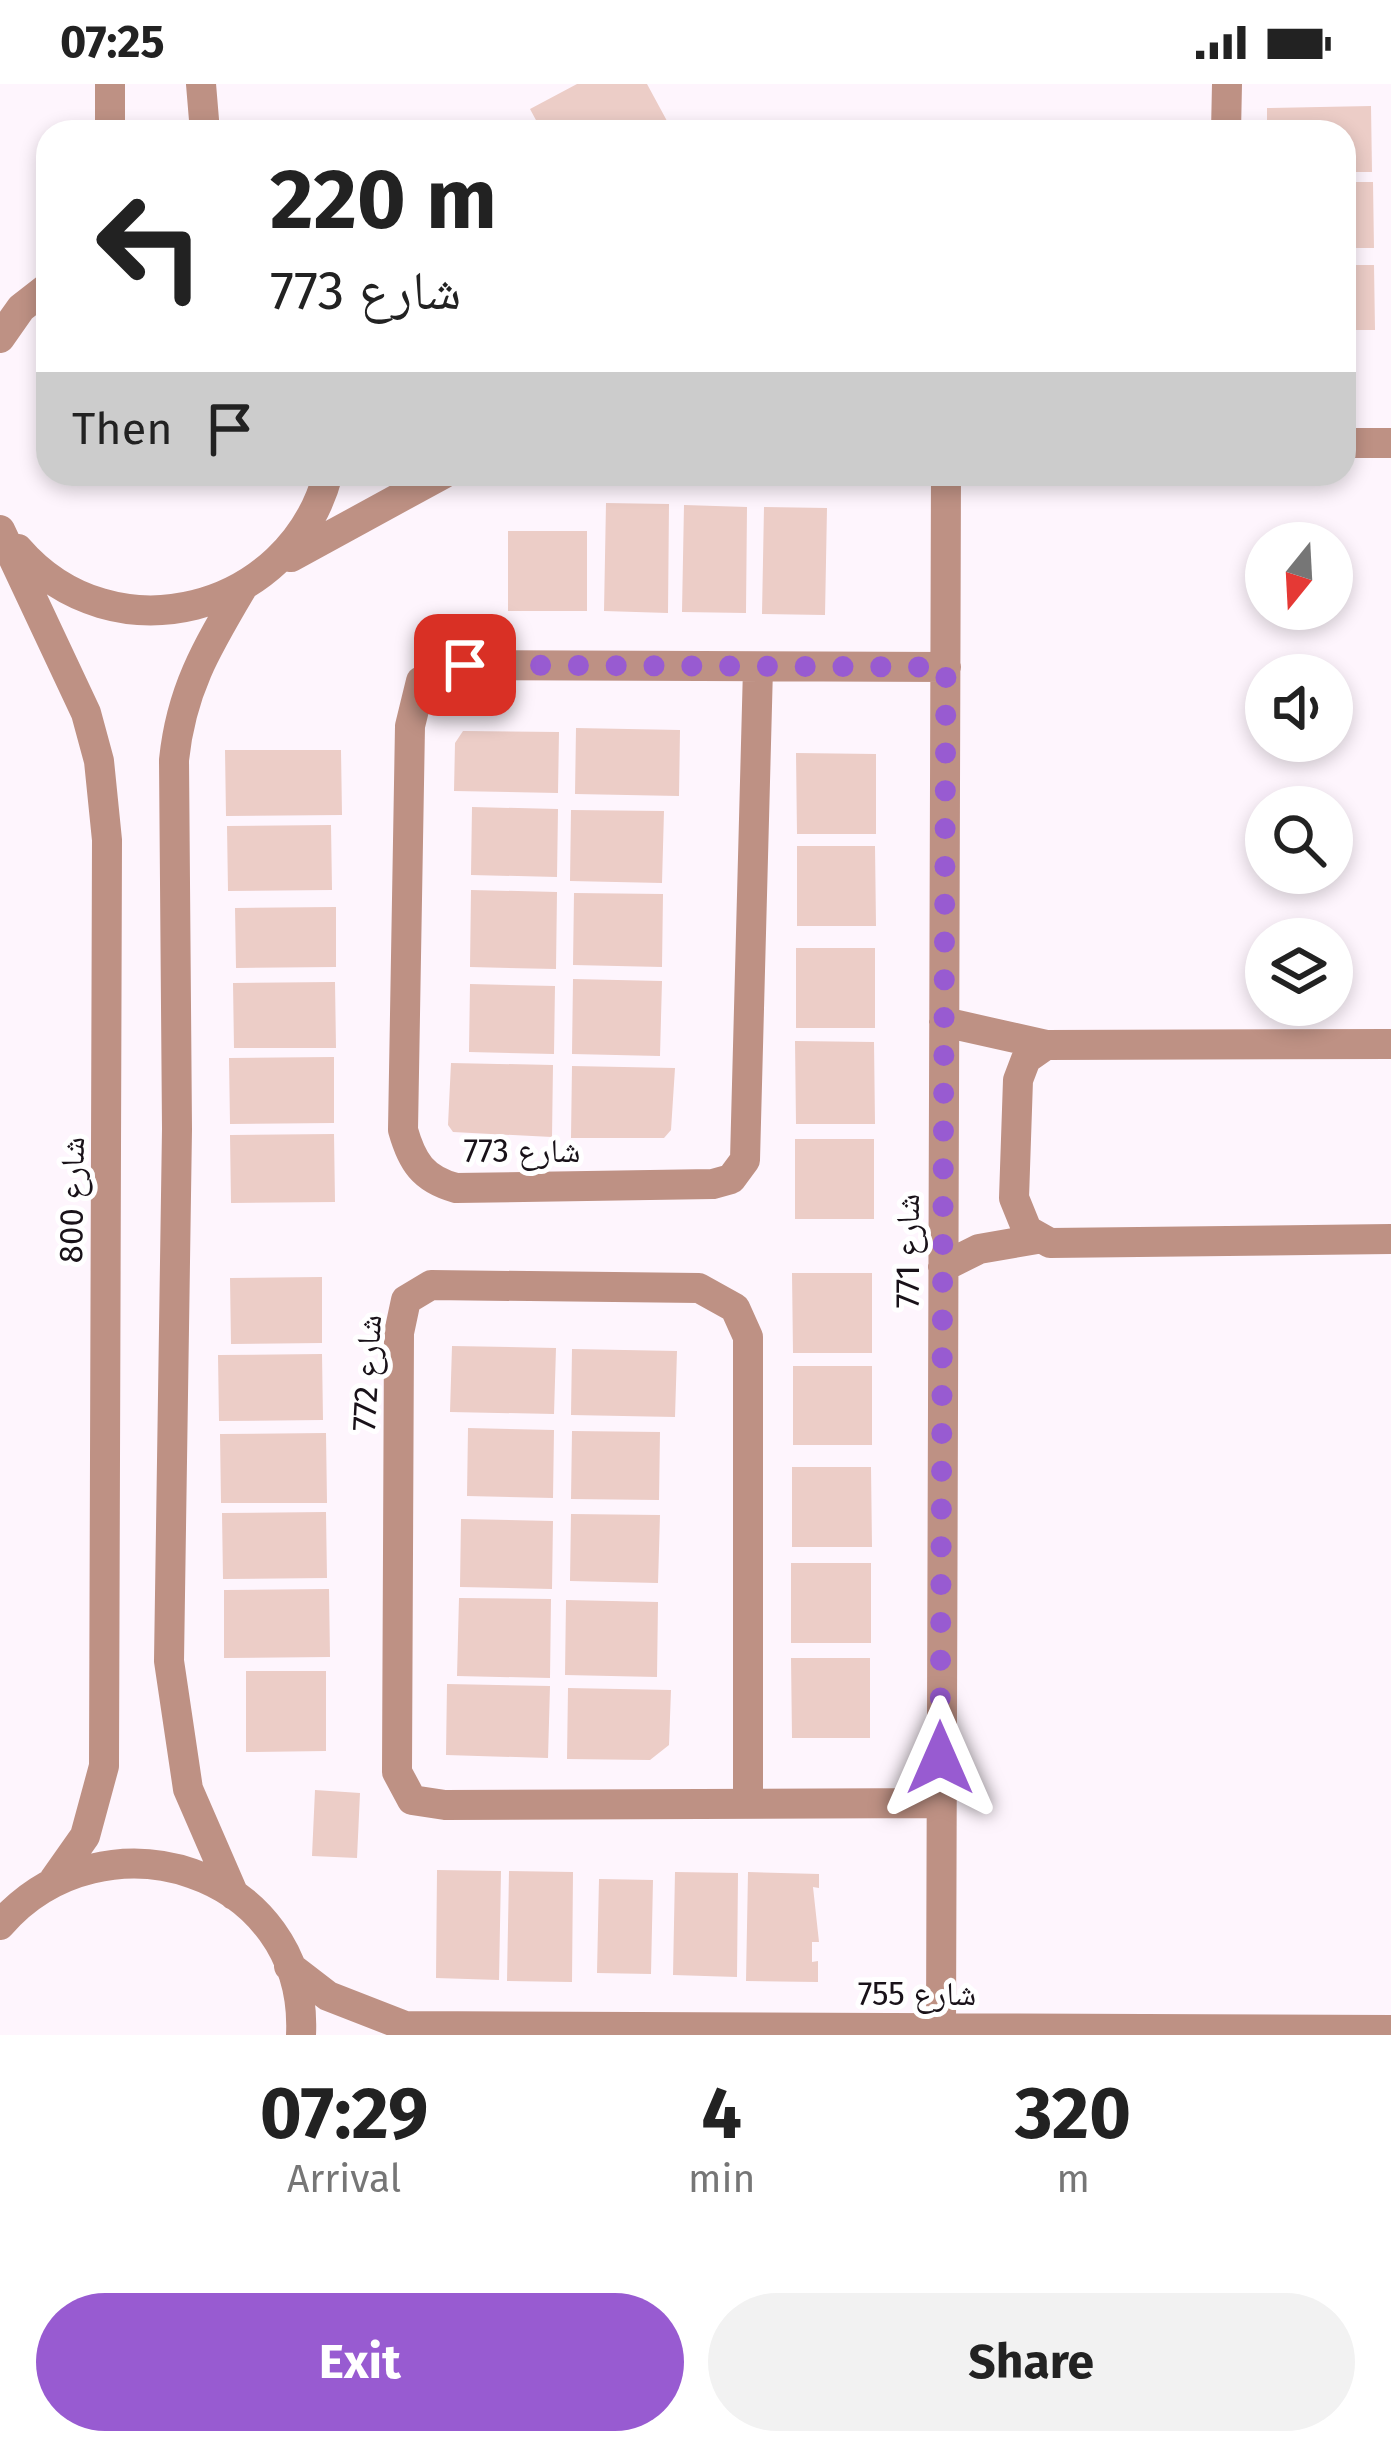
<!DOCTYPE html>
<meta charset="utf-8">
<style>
:root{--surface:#fff;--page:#f2f2f2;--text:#222;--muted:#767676;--accent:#985bd1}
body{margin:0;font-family:"Fira Sans","Noto Naskh Arabic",sans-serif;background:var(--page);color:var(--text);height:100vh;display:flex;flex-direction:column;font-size:45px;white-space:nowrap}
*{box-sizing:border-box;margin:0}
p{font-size:39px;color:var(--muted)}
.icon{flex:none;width:66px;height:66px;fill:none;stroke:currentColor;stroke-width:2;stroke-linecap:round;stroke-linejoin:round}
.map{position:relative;height:1951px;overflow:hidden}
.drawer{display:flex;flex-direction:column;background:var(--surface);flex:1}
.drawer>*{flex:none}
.hud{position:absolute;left:36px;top:36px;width:1320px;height:366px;border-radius:36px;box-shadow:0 6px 18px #0003;background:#fff;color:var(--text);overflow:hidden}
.needle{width:78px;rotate:198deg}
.controls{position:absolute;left:1245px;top:438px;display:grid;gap:24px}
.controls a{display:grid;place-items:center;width:108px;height:108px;border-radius:50%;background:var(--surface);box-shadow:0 6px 18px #0003;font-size:60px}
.pin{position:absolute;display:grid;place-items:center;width:102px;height:102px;color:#fff;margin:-51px;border-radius:24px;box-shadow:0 6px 18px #0006}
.me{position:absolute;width:132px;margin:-66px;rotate:0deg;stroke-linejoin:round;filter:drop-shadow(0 0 9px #0008)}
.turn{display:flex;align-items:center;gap:42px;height:252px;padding:0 36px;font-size:54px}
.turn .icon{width:156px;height:156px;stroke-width:2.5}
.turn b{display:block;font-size:84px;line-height:102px}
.then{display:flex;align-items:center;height:114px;padding:0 36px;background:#0003;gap:24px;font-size:45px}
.eta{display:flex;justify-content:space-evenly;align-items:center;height:204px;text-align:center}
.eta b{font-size:72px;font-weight:700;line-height:84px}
.cta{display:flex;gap:24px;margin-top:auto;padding:24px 36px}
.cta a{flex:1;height:138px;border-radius:72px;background:var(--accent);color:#fff;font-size:48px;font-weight:700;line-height:138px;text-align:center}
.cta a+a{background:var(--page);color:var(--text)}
.status{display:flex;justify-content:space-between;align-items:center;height:84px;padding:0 60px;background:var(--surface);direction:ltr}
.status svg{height:33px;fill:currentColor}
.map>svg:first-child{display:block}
.building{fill:#eccdc7}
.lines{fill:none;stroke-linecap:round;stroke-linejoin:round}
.minor{stroke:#be9184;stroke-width:30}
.route{stroke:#985bd1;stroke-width:21;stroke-dasharray:0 37.8}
.labels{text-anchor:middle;stroke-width:10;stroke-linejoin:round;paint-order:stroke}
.street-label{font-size:33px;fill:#191219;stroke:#fff}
</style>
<div class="status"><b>07:25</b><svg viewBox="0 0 49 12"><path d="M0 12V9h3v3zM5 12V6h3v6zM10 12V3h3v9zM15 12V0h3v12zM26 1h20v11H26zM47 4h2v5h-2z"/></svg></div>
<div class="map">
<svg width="1391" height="1951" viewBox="0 0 1391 1951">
<rect width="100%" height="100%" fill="#fef5fd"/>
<path class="building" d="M577 0H647L673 48H519L537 38 530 25Z
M1371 22 1372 88H1344V48H1267V24Z
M1344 98H1373L1374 164H1344Z
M1344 181H1374L1375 246H1344Z
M606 419 669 420 668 529 604 527Z
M684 421 747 423 746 529 682 528Z
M764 423 827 424 825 531 762 530Z
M508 447H587V527H508Z
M576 644 680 646 679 712 575 710Z
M463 647 559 648 558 709 454 707 455 659Z
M225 666H341L342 731 226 732Z
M796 669 876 670V750H797Z
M472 723 558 725 557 793 471 791Z
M571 726 664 727 662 799 570 797Z
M331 741 332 806 228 807 227 742Z
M797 762H875L876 842H797Z
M471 806 557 808 556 885 470 883Z
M574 809 663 810 662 883 573 881Z
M336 823V883L236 884 235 824Z
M796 864H875V944H796Z
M573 895 662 897 660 972 572 970Z
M335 898 336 964H234L233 899Z
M470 900 555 902 554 970 469 968Z
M795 957 874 958 875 1040H796Z
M334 973V1039L230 1040 229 974Z
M451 979 553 981 552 1053 453 1048 448 1041Z
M572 982 675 984 671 1046 664 1054H571Z
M334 1050 335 1118 231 1119 230 1051Z
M795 1055H874V1135H795Z
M792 1189H872V1269H793Z
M322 1193V1259L231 1260 230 1194Z
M452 1262 556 1264 554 1330 450 1328Z
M572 1265 677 1267 675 1333 571 1331Z
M322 1270 323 1336 219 1337 218 1271Z
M793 1282H872V1361H793Z
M468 1344 554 1346 553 1414 467 1412Z
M572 1347 660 1348 659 1416 571 1415Z
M326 1349 327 1419H221L220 1350Z
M792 1383H871L872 1463H792Z
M326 1428 327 1494 223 1495 222 1429Z
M571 1430 660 1431 658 1499 570 1497Z
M461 1435 553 1437 552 1505 460 1503Z
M791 1479H871V1559H791Z
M329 1505 330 1573 224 1574V1506Z
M459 1514 551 1515 550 1594 457 1592Z
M566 1516 658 1518 657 1593 565 1591Z
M791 1574H870V1654H792Z
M246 1587H326V1667L246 1668Z
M447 1600 550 1602 548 1674 446 1671Z
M568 1604 671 1606 669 1661 650 1676 567 1675Z
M315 1706 360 1709 357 1774 312 1772Z
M437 1786 501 1787 499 1896 436 1894Z
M509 1787 573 1788 572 1898 507 1897Z
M675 1788 738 1789 737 1893 673 1891Z
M748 1788 819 1790V1804L813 1803 819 1858H812V1878L818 1877V1898L746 1897Z
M599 1795 653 1796 651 1890 597 1889Z"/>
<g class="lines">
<path class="minor" d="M110 0V48
M201 0 205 48
M1226 48 1227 0
M0 254 21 224 48 203
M1344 359H1391
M0 446 86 629 99 677 107 756 104 1682 85 1752 54 1796
M18 465C113 575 291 529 328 390
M291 473 443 390
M758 584 745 1076 731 1095 713 1100 456 1104C423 1095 412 1078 403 1046L410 642 421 597 465 581 946 583
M944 938 1046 961
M1391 960 1046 961 1026 975 1018 996 1014 1114 1027 1146 1050 1159 1391 1155
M943 1183 979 1165 1037 1155
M748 1717V1253L735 1224 699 1204 431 1201 406 1216 399 1249 397 1688 412 1716 445 1721 940 1719
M234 1811 188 1705 169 1577 177 1045 174 676C181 607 206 565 241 506
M0 1841C103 1722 309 1786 301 1951
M289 1882 328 1912 405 1942 1391 1946
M941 1945 946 390"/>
</g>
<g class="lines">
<path class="route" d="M465 581 946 583 940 1674"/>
</g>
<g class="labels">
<g class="street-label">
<text x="522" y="1078">شارع 773</text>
<text transform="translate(71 1116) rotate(-89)" y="12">شارع 800</text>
<text transform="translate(907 1167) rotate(-90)" y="12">شارع 771</text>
<text transform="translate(366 1289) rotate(-87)" y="12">شارع 772</text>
<text x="917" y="1921">شارع 755</text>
</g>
</g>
</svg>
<div class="controls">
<a><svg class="needle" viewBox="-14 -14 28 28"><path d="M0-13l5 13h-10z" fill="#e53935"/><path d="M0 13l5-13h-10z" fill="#767676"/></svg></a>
<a><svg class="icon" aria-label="sound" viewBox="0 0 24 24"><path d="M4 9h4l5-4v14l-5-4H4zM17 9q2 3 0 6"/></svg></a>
<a><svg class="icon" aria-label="search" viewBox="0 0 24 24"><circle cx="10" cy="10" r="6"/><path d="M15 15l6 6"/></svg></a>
<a><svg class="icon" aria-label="layers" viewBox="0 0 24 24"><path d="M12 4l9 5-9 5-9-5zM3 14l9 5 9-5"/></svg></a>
</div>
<div class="pin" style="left:465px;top:581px;background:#d93025"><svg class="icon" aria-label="arrive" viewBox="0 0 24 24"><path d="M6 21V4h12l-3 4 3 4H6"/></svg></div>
<svg class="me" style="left:940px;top:1674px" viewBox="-20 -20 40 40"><path d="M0-17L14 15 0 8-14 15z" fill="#985bd1" stroke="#fff" stroke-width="4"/></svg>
<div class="hud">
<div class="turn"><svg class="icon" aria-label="left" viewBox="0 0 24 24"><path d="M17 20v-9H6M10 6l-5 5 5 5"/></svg><div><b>220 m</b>شارع 773</div></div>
<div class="then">Then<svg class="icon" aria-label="arrive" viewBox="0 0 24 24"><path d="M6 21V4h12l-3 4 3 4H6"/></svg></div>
</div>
</div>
<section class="drawer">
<div class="eta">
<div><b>07:29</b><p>Arrival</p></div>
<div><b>4</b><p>min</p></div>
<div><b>320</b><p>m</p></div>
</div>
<div class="cta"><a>Exit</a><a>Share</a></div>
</section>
